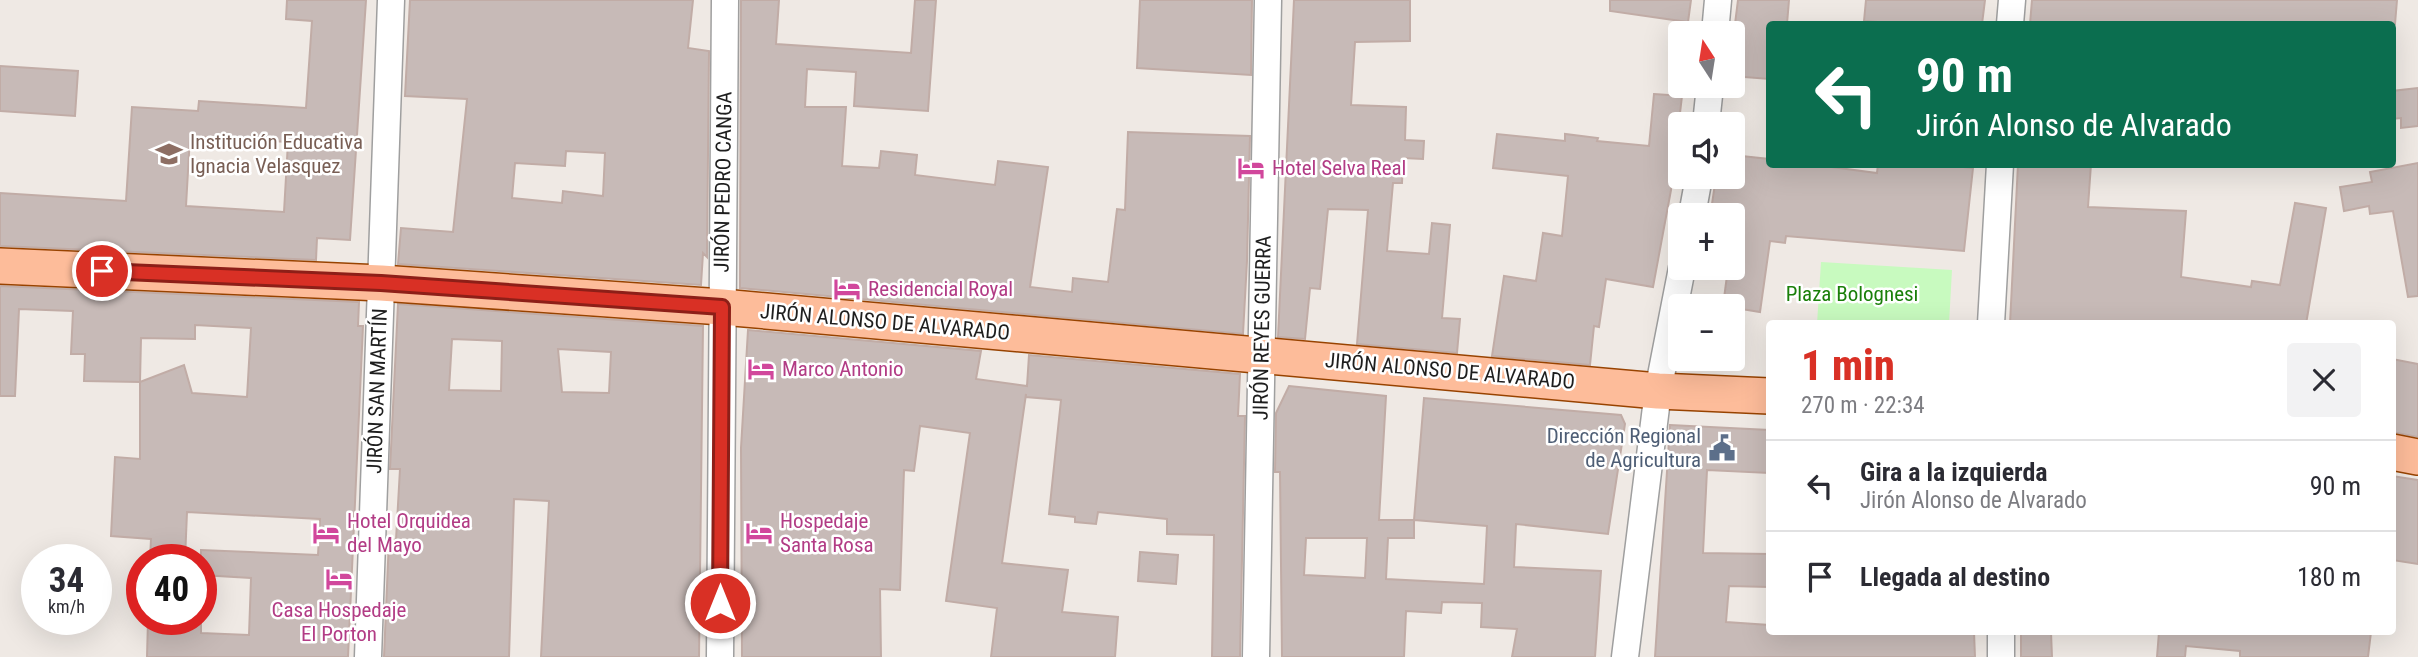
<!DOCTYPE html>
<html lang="es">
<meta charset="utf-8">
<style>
:root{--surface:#fff;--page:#f2f2f3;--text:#2b2b33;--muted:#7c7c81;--line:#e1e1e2;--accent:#d93025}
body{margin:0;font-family:"Roboto Condensed",sans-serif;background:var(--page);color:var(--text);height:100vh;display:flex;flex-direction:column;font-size:26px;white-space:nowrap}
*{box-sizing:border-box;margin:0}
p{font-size:23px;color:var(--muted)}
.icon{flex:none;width:38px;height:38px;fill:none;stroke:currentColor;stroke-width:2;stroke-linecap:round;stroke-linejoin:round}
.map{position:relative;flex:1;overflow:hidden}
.details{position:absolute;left:1766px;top:320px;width:630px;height:315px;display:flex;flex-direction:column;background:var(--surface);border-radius:7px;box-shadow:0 7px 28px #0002}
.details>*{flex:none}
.hud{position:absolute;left:1766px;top:21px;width:630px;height:147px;border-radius:7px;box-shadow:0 7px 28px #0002;background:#0b6e4f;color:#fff;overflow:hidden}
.needle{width:46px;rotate:348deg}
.buttons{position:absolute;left:1668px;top:21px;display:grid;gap:14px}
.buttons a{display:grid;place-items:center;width:77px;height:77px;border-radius:7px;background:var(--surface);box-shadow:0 7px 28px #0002;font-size:35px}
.speed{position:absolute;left:21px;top:544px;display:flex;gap:14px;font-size:35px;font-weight:700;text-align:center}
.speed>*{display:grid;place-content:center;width:91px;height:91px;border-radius:50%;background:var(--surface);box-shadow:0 7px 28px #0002;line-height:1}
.speed small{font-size:18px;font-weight:400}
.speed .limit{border:10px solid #d22;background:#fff;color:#111}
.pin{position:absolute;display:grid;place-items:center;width:60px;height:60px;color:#fff;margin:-30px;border:4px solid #fff;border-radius:50%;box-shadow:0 2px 7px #0007}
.me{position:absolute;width:77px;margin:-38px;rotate:0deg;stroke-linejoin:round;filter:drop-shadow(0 0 5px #0008)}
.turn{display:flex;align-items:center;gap:24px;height:147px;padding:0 35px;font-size:32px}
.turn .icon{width:91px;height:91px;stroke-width:2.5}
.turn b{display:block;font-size:49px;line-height:60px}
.round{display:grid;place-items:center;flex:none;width:74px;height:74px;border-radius:7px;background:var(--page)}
.summary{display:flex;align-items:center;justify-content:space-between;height:119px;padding:0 35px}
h1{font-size:42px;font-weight:800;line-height:52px;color:var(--accent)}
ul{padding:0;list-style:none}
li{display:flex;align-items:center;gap:21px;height:91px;padding:0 35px;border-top:2px solid var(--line)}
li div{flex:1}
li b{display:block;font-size:26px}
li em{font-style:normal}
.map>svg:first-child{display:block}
.park{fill:#c8fabf}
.building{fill:#c7bab7;stroke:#c1aca6;stroke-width:2;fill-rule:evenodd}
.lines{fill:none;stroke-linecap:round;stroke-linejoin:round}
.minor-casing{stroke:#9f9f9f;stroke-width:29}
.major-casing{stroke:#984300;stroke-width:38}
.minor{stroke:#fff;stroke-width:26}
.major{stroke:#fdbc9a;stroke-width:35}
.route-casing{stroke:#8d1f18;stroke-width:18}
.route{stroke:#d93025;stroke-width:12}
.labels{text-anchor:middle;stroke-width:5;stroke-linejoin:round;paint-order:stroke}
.education-label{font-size:21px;fill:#785e54;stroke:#fff;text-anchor:start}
.hotel-label{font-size:21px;fill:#b23c85;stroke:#fff;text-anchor:start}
.street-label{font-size:21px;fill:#1e1e1e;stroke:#fff}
.park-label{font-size:21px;fill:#1a7f09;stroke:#fff}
.service-label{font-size:21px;fill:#4e5e75;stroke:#fff;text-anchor:end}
</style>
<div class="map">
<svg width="2418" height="657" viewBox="0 0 2418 657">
<rect width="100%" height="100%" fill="#efe9e4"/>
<path class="park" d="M1821 262 1952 270 1949 324H1817Z"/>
<path class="building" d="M287 0H366L350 240 317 238 316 260 0 246V193L126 201 132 107 198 111 199 101 306 108 312 21 286 19ZM190 136 288 142 284 212 186 206Z
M410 0H693L688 48 709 51 707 257 703 253 701 285 398 264 401 228 453 232 467 99 405 96ZM566 151 605 153 603 196 563 191 562 203 512 198 515 163 565 166Z
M741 0H779L776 44 911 53 915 0H936L928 111 854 106 856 72 807 69 805 107H846L842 166 879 168 881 151 917 155 915 175 995 185 998 161 1048 167 1030 287 1072 292 1073 278 1108 282 1117 209 1125 210 1128 132 1250 136 1247 261 1243 334 740 288Z
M1140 0H1252L1251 75 1137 68Z
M1294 0H1410V41L1355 42 1351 105 1406 107 1405 140 1424 141 1423 159 1403 158 1402 183H1393L1387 251 1429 254 1432 223 1450 225 1442 318 1460 319 1457 353 1357 344 1368 210 1328 209 1320 289 1310 288 1305 339 1278 337Z
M1610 0H1691L1688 22 1610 11Z
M1738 0H1789L1787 24H1769V79L1732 76V48Z
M1866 0H1985L1982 24H1905L1864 21Z
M2032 0H2397L2395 24H2247L2215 22 2214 24H2030Z
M0 66 78 71 75 116 0 111Z
M2418 88V126L2401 128V118L2392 119V91Z
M1654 94 1682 96 1671 190 1653 287 1606 279 1599 327 1594 326 1590 365 1492 356 1504 276 1536 281 1543 233 1562 236 1568 176 1493 168 1497 134 1565 141V134L1598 138 1597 141 1649 146Z
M1732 155 1769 159V164H1809L1877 173 1878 164H1934L1973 168 1964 251 1786 236 1785 243 1770 241 1760 312 1723 306 1728 268H1732V215H1718L1719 205 1712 204 1716 177H1732Z
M2418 163V296L2408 297 2393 211 2370 214 2369 206 2344 211 2340 187 2372 182 2370 172Z
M2018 164H2091L2088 207 2186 211 2181 277 2251 287 2252 281 2280 285 2295 203 2326 208 2306 324H2010Z
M0 286 359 302 358 326H363L348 657H147L148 620H201V633L249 635 251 578 201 575V550L318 555 320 519 187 512 185 560H150L151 539 111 536 115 457 140 459V382L184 365 192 393 247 397 251 328 195 325V339L141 338 140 382 84 381 85 354H71L73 311 19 309 15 396H0Z
M398 304 703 326 699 657H541L549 501 514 499 509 657H384L389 539 396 540 400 469H390ZM452 339 502 341 501 391 449 390ZM558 349 611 352 609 393 562 392Z
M748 330 981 351 976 379 1027 386 1029 355 1240 374 1238 416H1245L1240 657H1212L1214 535 1167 534V519L1098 512 1096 524 1075 522V517L1049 514 1061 400 1026 397V394L1002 563 1068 570 1062 612 1118 617 1115 657H991L997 608 946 601 970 433 920 426 914 471 904 470 900 590 880 589 881 657H742L741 448Z
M2392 359 2418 364V437L2392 432Z
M1289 386 1386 396 1379 520H1414L1424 398 1621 415 1625 424 1608 534 1516 524 1514 567 1601 571 1595 657H1512L1517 629 1481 627 1482 603 1442 602 1441 613 1406 611 1404 657H1282L1280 472H1275L1276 413ZM1414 520 1487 526 1484 584 1386 579 1388 538H1414ZM1306 538H1367L1365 578 1304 575Z
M1670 425 1769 430V473L1707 470 1703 553 1769 554V587L1729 586 1726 622 1769 625V632H1974L1975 657H1655Z
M2392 476 2418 480V564L2392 560Z
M1140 552 1178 555 1176 584 1138 581Z
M2021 632H2051L2052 657H2021Z
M2159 632H2371L2368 657H2240V651L2186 646 2185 657H2157Z"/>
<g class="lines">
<g class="minor-casing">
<path id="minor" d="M2010 24 2012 0
M1715 33 1718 0
M1706 124 1710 86
M1692 215 1699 177
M1991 324 2000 164
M2001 632V657
M368 657 391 0
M720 657 725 0
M1256 657 1268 0
M1625 657 1658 391 1682 268"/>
</g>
<g class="major-casing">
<path id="major" d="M0 266 381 283 722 307 1658 391 1769 396
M2392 452 2418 457"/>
</g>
<use href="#minor" class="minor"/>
<use href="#major" class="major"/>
</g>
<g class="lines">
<g class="route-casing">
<path id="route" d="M102 271 381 283 722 307 720 603"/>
</g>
<use href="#route" class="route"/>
</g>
<defs>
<g id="school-bare" transform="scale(2.1)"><path d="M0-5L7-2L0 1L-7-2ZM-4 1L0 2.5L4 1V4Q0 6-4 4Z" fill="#8d6e63" stroke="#fff" stroke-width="2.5" paint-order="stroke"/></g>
<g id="hotel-bare" transform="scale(2.1)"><path d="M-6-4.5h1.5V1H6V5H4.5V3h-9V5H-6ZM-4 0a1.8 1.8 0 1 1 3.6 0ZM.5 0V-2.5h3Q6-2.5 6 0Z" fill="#d1479c" stroke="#fff" stroke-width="2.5" paint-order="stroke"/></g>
<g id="civic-bare" transform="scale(2.1)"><path d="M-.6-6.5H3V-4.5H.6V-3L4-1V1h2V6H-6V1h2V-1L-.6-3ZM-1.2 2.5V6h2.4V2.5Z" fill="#5c6f8a" stroke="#fff" stroke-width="2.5" paint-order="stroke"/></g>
</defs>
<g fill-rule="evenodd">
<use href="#school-bare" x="169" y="154"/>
<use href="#hotel-bare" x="1251" y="168"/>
<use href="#hotel-bare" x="847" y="289"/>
<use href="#hotel-bare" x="761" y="369"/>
<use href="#civic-bare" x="1722" y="448"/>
<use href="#hotel-bare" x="326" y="533"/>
<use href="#hotel-bare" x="759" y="533"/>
<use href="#hotel-bare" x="339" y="579"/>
</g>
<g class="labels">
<g class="education-label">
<text x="190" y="149">Institución Educativa<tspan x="190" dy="24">Ignacia Velasquez</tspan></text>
</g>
<g class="hotel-label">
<text x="1272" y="175">Hotel Selva Real</text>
<text x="868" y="296">Residencial Royal</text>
<text x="782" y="376">Marco Antonio</text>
<text x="347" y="528">Hotel Orquidea<tspan x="347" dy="24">del Mayo</tspan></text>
<text x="780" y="528">Hospedaje<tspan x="780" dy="24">Santa Rosa</tspan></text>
<text x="339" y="617" text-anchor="middle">Casa Hospedaje<tspan x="339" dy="24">El Porton</tspan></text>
</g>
<g class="street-label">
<text transform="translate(723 182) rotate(-89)" y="7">JIRÓN PEDRO CANGA</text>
<text transform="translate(885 322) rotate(5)" y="7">JIRÓN ALONSO DE ALVARADO</text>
<text transform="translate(1262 328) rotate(-89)" y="7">JIRÓN REYES GUERRA</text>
<text transform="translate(1450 371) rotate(5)" y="7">JIRÓN ALONSO DE ALVARADO</text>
<text transform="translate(377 391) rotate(-88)" y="7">JIRÓN SAN MARTÍN</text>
</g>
<g class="park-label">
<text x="1852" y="301">Plaza Bolognesi</text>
</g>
<g class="service-label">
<text x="1701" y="443">Dirección Regional<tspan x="1701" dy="24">de Agricultura</tspan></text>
</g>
</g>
</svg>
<div class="buttons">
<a><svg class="needle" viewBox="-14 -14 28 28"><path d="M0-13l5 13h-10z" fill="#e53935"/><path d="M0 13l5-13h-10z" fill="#7c7c81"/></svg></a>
<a><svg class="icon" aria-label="sound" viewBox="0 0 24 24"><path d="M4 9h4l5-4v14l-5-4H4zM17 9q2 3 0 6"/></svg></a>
<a>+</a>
<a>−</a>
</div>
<div class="speed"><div>34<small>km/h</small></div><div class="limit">40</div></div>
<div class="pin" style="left:102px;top:271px;background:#d93025"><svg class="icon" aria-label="arrive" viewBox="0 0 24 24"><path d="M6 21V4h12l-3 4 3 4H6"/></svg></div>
<svg class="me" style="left:720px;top:603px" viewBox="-20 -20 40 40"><circle r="17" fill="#d93025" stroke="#fff" stroke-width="3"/><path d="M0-11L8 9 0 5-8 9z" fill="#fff"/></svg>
<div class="hud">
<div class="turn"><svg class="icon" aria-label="left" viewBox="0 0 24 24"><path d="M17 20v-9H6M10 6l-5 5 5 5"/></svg><div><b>90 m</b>Jirón Alonso de Alvarado</div></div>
</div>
<section class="details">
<div class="summary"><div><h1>1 min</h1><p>270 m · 22:34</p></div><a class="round"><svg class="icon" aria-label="close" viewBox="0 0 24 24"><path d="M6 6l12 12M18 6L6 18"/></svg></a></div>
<ul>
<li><svg class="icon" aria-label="left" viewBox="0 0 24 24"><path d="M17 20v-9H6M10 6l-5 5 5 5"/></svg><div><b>Gira a la izquierda</b><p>Jirón Alonso de Alvarado</p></div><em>90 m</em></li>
<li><svg class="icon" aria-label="arrive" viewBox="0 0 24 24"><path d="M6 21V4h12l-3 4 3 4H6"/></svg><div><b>Llegada al destino</b></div><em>180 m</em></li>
</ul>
</section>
</div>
